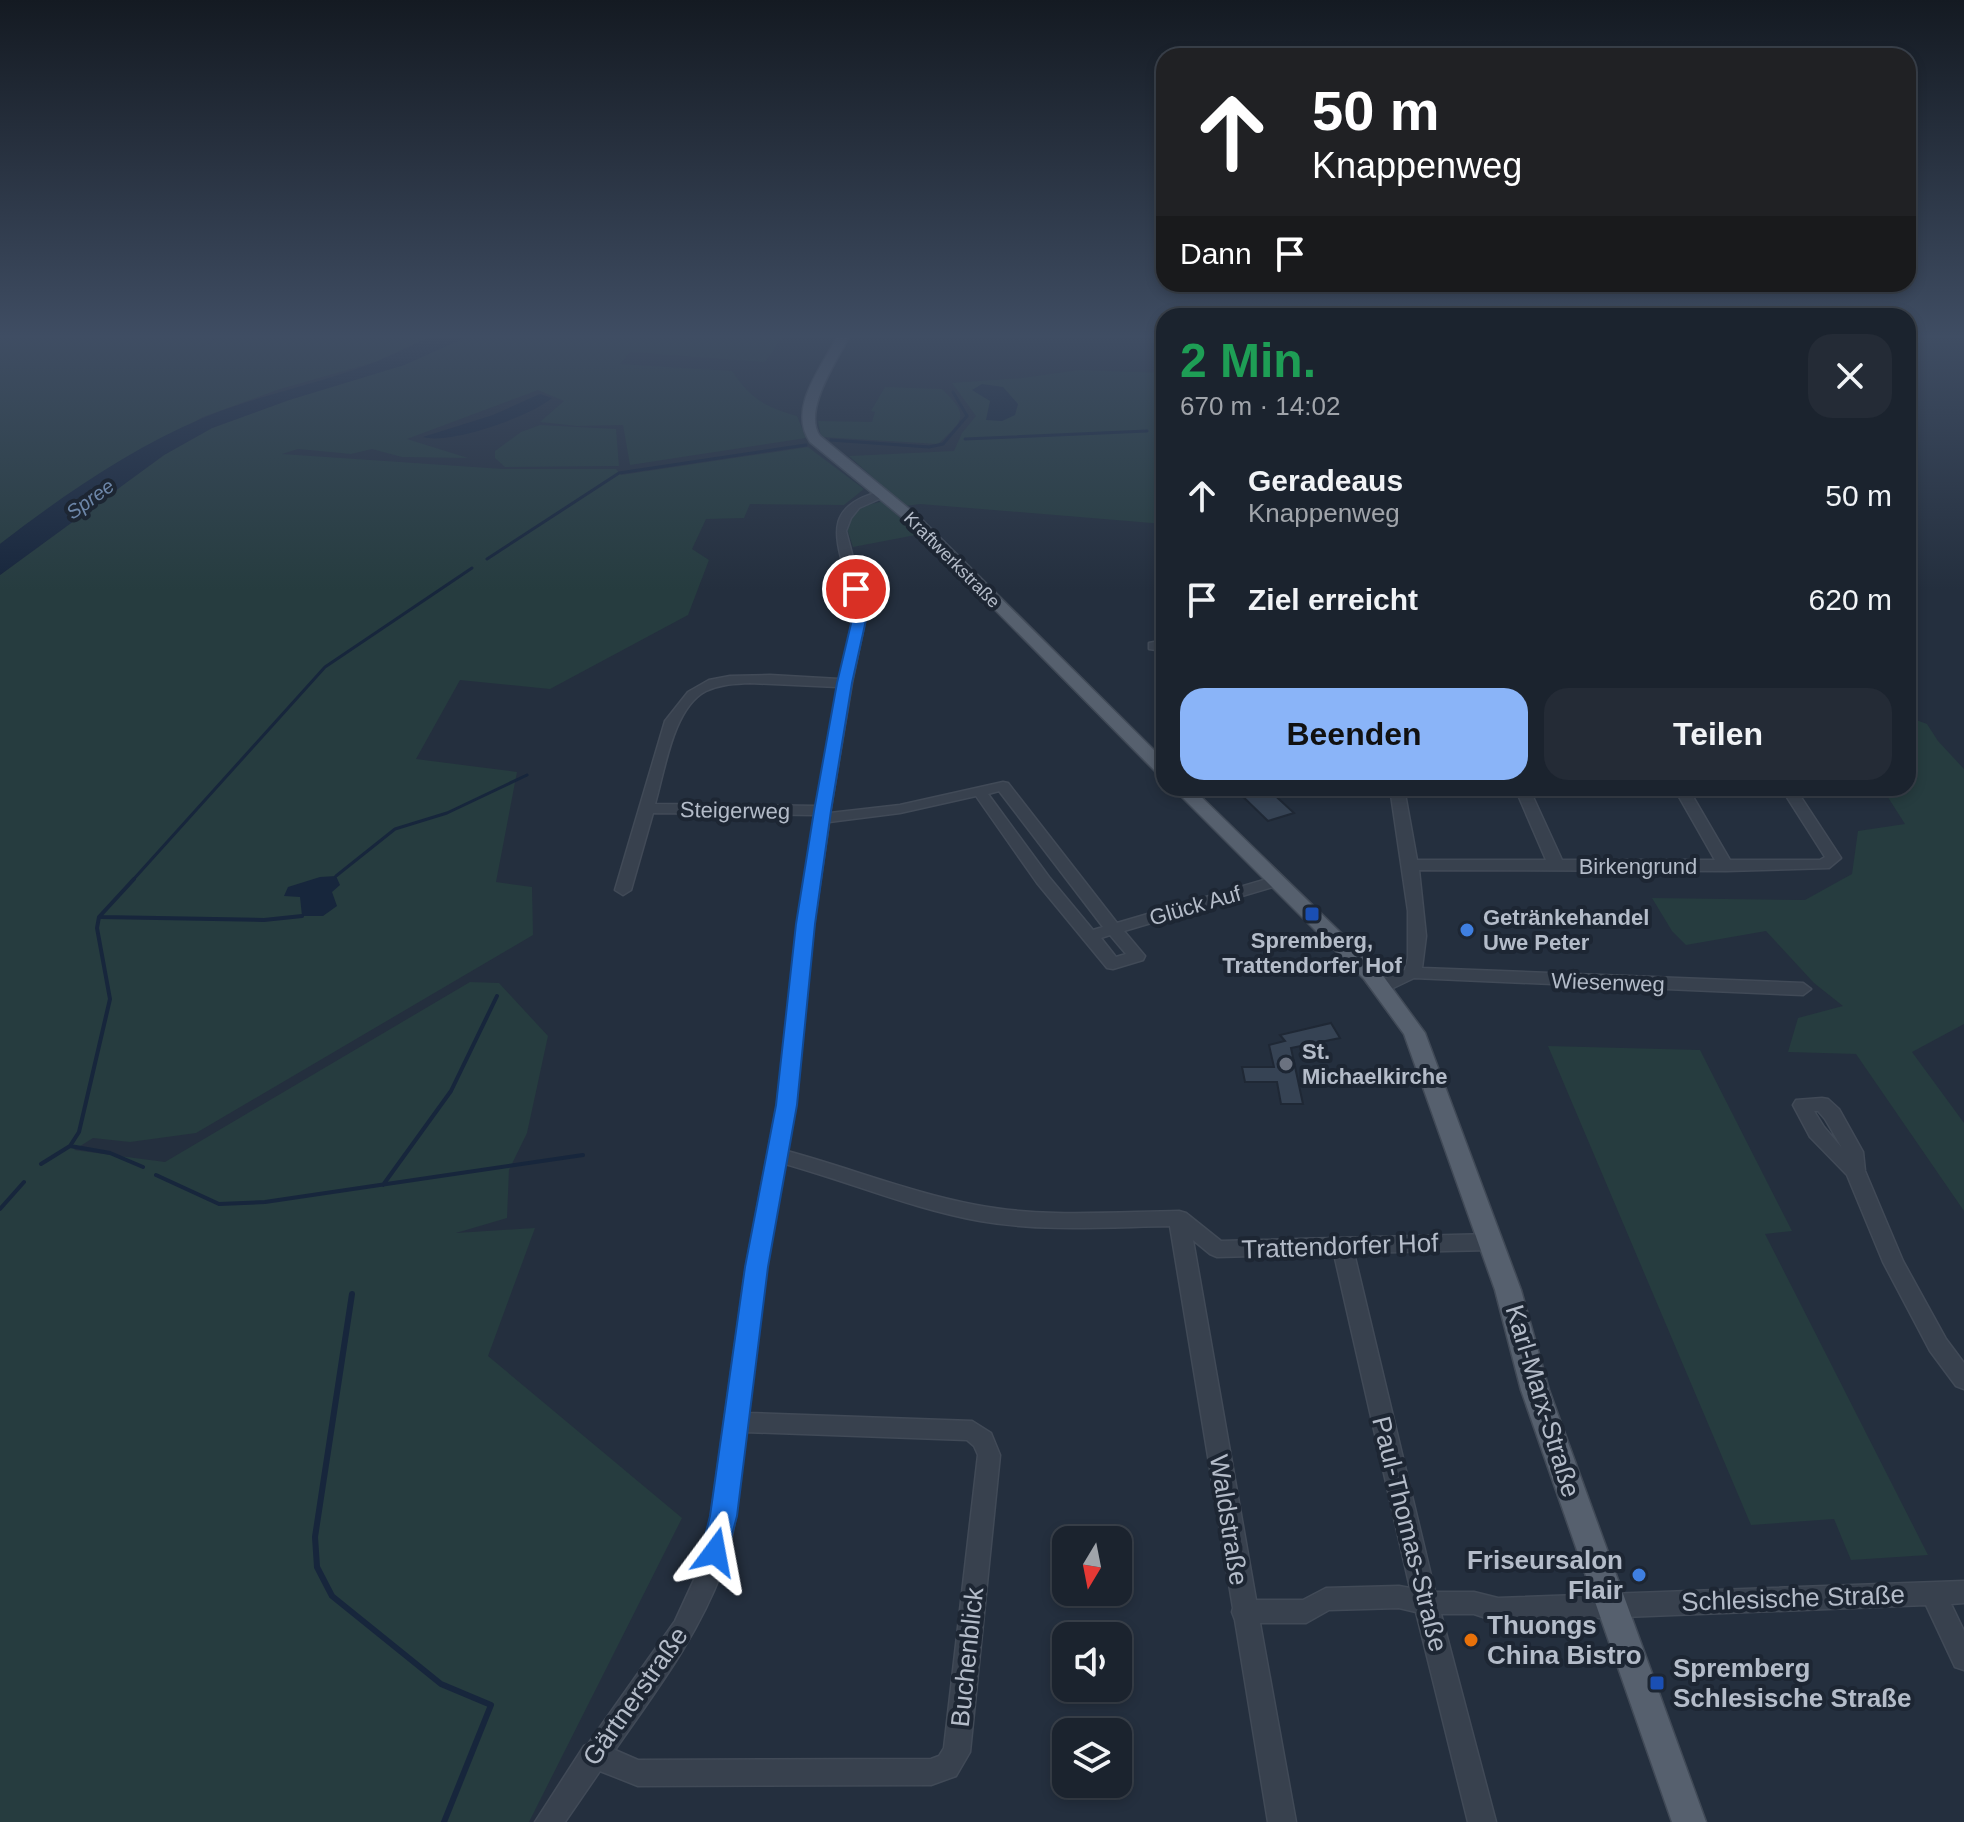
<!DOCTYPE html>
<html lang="de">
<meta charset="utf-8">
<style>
:root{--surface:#1b232e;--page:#242b36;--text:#f1f3f6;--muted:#a0a4aa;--line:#39404a;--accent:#8ab4f8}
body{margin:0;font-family:Helvetica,sans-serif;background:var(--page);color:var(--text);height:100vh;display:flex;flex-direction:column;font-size:30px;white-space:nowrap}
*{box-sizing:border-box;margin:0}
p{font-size:26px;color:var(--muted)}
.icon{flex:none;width:44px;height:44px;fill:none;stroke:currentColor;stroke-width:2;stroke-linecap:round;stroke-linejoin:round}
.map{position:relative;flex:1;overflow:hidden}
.drawer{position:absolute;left:1156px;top:308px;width:760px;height:488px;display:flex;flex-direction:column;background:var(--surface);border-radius:24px;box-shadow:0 4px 12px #0003,0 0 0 2px var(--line)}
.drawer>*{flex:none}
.top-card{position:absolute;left:1156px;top:48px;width:760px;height:244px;border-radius:24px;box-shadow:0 4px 12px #0003,0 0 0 2px var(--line);background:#202124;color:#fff;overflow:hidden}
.needle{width:52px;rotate:190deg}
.tools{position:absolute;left:1052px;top:1526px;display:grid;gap:16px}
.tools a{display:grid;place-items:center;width:80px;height:80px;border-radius:16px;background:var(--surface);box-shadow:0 4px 12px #0003,0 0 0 2px var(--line);font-size:40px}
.pin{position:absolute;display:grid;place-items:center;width:68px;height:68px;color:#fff;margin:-34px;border:4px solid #fff;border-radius:50%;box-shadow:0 2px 8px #0007}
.me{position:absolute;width:88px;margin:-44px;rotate:13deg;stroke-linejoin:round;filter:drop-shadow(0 0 6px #0008)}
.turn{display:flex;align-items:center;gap:28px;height:168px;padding:0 24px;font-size:36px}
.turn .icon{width:104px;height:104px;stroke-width:2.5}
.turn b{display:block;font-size:56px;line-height:68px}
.then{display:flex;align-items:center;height:76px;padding:0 24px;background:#0003;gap:16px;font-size:30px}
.round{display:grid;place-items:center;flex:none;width:84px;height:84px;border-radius:24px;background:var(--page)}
.overview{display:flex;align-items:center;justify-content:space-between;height:136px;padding:0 24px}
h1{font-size:48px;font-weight:600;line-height:60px;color:#1e9e55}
.button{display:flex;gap:16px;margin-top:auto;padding:16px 24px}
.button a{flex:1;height:92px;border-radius:24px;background:var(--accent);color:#111;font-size:32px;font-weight:600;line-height:92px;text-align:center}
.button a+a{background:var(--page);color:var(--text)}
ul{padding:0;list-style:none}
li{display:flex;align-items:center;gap:24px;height:104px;padding:0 24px}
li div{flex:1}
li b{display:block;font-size:30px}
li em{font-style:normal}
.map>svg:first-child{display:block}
.green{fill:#263c3f}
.water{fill:#17263c}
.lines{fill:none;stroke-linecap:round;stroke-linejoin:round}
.stream-far2{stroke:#17263c;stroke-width:3}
.stream-far1{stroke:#17263c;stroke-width:4}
.stream{stroke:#17263c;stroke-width:6}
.building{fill:#364354;stroke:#1f2835;stroke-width:2}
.minor-casing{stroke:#414a57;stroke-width:3}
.major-casing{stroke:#414a57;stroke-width:3}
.minor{fill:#38414e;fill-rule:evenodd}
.major{fill:#56606e;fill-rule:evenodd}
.route{fill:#1a73e8;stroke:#114b97;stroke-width:2}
.transit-dot{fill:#1a4fb4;stroke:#1d2633;stroke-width:3}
.shop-dot{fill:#3f7fe0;stroke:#1d2633;stroke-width:3}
.worship-dot{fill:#6b7280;stroke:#1d2633;stroke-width:3}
.food-dot{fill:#e8710a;stroke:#1d2633;stroke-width:3}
.labels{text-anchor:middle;stroke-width:8;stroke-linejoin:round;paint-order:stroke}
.far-street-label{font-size:18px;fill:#b4bcc9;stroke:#1d2633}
.far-water-label{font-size:20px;font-style:italic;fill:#6d86a8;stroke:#1d2633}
.street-label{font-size:22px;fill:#b4bcc9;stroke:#1d2633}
.poi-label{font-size:22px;font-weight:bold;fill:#b4bcc9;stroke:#1d2633;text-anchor:start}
.near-street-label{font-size:26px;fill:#b4bcc9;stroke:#1d2633}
.near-poi-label{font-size:26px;font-weight:bold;fill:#b4bcc9;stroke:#1d2633;text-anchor:start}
</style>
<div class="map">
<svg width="1964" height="1822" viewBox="0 0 1964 1822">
<rect width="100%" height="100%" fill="#242f3e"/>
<path class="green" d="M0 335H221L201 347 226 335H434L375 362 277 390 203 417 70 493 0 544Z
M471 335H784L765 362 630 352 620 364 732 371C752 400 764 406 797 416L806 438 630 465 623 425 577 426 540 422 564 401 538 390 407 439 468 458 402 457 372 449 351 454 298 449 282 454 503 469H616L621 475 808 447 864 489 844 505 750 504 744 518 706 519 692 549 709 560 688 615 550 689 460 680 416 759 517 772 496 882 532 887 533 935 196 1133 130 1142 93 1138 74 1150 165 1162 470 982 499 983 548 1036 527 1133 509 1170 507 1218 456 1233 535 1228 488 1356 682 1518 529 1822H0V575L164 455 212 428 289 400 404 365Z
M1079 370 1164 373V524L920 504 905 506 849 456 954 451 962 433 976 416 952 383 1022 378Z
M885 387 942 389C970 416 964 420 938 444L821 437 818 421 872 422 875 412 871 411Z
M540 425 616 429 619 466 505 467 495 458V451L521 432Z
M884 501 916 535 853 547 845 522 859 507Z
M1908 717 1927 724 1938 741 1964 769V1024L1912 1052 1964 1123V1211L1856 1054 1788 1052 1798 1018 1843 1006 1814 983 1766 931 1686 945 1672 931 1652 898 1805 900 1852 874 1858 831 1905 824 1882 788H1908Z
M1548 1046 1700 1050 1792 1231 1765 1234 1928 1555 1851 1560 1834 1519 1751 1525Z"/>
<path class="water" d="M434 335H471L404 365 289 400 212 428 164 455 0 575V544C62 496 130 449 203 418 260 394 321 384 378 361 397 353 415 344 434 335Z
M982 384 1003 387 1018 404 1015 415 1002 421 986 420 990 401 972 390Z
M540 394 552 398C529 417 450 445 423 437L493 415Z
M336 876 340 885 332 892 337 906 323 916H302L300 897 284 896 288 887 320 877Z"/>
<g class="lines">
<path class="stream-far2" d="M965 439 1147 431
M831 440 929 447 943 444 967 416 953 392
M487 559 619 473 806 445
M336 876 395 829 447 813 527 775
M132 881 325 667 472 568"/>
<path class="stream-far1" d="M101 917 264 920 302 916
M70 1146 110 1153 143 1167
M41 1164 70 1146 79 1132 110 999 97 928 99 917 134 879
M156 1175 219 1204 265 1202 583 1155
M383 1185 451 1091 497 996
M0 1209 24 1182"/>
<path class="stream" d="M352 1294 315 1537 317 1567 332 1596 441 1684 491 1705 444 1822"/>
</g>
<path class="building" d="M1234 788H1267L1294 813 1268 821Z
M1331 1023 1340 1038 1291 1048 1303 1104H1281L1277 1082H1245L1242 1067H1274L1269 1045 1285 1041 1280 1035Z"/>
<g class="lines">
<g class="minor-casing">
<path id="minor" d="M882 491 886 492V496L859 508 851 518 846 531 867 611 852 683 830 813 900 805 1003 782 1008 783 1117 923 1277 876 1285 881 1283 884 1124 931 1145 956 1143 960 1113 969 1107 968 1037 883 976 796 900 813 829 822 814 924 795 1105 787 1151C850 1168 912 1193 976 1205 1043 1218 1112 1212 1179 1211L1186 1213 1221 1241 1491 1234 1498 1237 1501 1242 1498 1247 1491 1250 1354 1253 1435 1592H1474L1498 1598 1964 1581V1603L1951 1604 1964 1631V1670L1955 1667 1926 1605 1498 1622 1474 1614H1441L1496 1822H1468L1416 1612 1399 1608 1329 1610 1306 1623H1260L1296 1822H1268L1235 1620 1232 1612 1233 1608 1170 1226C1107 1227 1043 1232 980 1221 913 1209 850 1182 785 1164L766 1267 748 1413 972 1421 991 1433 1000 1455 970 1752 956 1776 931 1785 638 1786 600 1771 565 1822H535L584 1746 588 1744 675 1621 699 1569 711 1516 746 1267 777 1105 798 924 815 815 653 813 631 890 623 895 615 890 665 721 688 692 709 680 730 676 770 675 839 679C844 658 854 633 855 612 855 604 851 595 849 588 837 540 819 507 882 491ZM750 683 838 687 816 806 655 804C665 770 673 708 706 691 720 684 735 684 750 683ZM999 791 1103 927 1093 930 1049 877 988 794ZM1110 935 1126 954 1116 957 1101 938ZM1193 1240 1210 1254 1217 1257 1334 1254 1410 1588 1399 1586 1326 1588 1303 1600H1256ZM745 1432 967 1440 974 1446 978 1455 944 1748 939 1756 931 1759 638 1760 615 1750C655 1692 697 1638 722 1571 738 1528 740 1477 745 1432Z
M1154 642 1164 643V651L1149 649V643Z
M1390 788H1404L1417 860H1546L1515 788H1529L1562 860H1715L1674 788H1688L1730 860H1820L1825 857 1781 788H1795L1841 858 1829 868 1726 871 1419 870 1426 936 1422 968 1803 983 1811 989 1803 995 1414 978 1389 990H1377L1375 986 1377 982 1405 970 1408 958V911Z
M1822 1098 1828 1099 1839 1109 1863 1152 1865 1171 1903 1261 1946 1339 1964 1363V1389L1956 1386 1930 1351 1883 1262 1847 1175 1810 1137 1793 1105 1796 1100ZM1814 1111H1818L1825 1119 1842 1148 1824 1127Z"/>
</g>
<g class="major-casing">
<path id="major" d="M838 335H850C837 361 802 411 820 436L919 517 1164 760V775L1158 774 909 523 810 442C787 408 822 367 838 335Z
M1173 788H1192L1378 969 1425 1033 1521 1290 1549 1390 1706 1822H1672L1521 1390 1495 1290 1404 1034 1364 979Z"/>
</g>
<use href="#minor" class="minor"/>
<use href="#major" class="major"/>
</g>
<linearGradient id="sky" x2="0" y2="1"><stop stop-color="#141a22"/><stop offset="0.57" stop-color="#3f4d63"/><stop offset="1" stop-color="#3f4d63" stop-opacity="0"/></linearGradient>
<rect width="1964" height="590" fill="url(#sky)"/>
<path class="route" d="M856 585 862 589 868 611 852 683 831 811 815 924 797 1105 768 1267 737 1516 725 1561 715 1565 705 1561 701 1552 710 1516 745 1267 776 1105 796 924 814 811 837 683 854 611 849 589Z"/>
<g class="transit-dot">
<rect x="1304" y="906" width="16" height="16" rx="4"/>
<rect x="1649" y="1675" width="16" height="16" rx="4"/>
</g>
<g class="shop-dot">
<circle cx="1467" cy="930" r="8"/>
<circle cx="1639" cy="1575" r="8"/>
</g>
<circle class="worship-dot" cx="1286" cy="1064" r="8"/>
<circle class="food-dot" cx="1471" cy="1640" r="8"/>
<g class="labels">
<g class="far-street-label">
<text transform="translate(952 560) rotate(45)" y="6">Kraftwerkstraße</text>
</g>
<g class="far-water-label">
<text transform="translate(90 499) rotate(-36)" y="7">Spree</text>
</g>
<g class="street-label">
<text transform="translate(735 810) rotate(1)" y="8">Steigerweg</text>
<text x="1638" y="874">Birkengrund</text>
<text transform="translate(1195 905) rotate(-16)" y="8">Glück Auf</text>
<text transform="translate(1608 982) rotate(2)" y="8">Wiesenweg</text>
</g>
<g class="poi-label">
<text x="1483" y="925">Getränkehandel<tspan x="1483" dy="25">Uwe Peter</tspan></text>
<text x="1312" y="948" text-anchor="middle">Spremberg,<tspan x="1312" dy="25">Trattendorfer Hof</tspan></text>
<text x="1302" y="1059">St.<tspan x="1302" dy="25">Michaelkirche</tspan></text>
</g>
<g class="near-street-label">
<text transform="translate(1340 1246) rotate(-2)" y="9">Trattendorfer Hof</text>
<text transform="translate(1543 1401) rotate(73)" y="9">Karl-Marx-Straße</text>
<text transform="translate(1229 1520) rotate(81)" y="9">Waldstraße</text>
<text transform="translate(1410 1534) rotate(76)" y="9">Paul-Thomas-Straße</text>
<text transform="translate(1793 1598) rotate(-2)" y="9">Schlesische Straße</text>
<text transform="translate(967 1657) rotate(-84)" y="9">Buchenblick</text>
<text transform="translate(635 1696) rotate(-55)" y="9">Gärtnerstraße</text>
</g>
<g class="near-poi-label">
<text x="1623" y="1569" text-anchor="end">Friseursalon<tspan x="1623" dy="30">Flair</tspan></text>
<text x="1487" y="1634">Thuongs<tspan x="1487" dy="30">China Bistro</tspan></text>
<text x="1673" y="1677">Spremberg<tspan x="1673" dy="30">Schlesische Straße</tspan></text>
</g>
</g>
</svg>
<div class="tools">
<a><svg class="needle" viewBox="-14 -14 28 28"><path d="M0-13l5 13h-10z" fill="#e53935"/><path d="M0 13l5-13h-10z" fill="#a0a4aa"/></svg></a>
<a><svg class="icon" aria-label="sound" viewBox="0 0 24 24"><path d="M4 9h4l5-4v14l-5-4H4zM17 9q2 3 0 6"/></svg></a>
<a><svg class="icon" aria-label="layers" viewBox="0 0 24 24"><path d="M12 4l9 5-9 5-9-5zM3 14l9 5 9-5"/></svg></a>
</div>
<div class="pin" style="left:856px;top:589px;background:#d93025"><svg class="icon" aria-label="arrive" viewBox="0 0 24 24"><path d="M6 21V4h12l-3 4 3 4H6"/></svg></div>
<svg class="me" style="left:715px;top:1552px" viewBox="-20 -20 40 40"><path d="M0-17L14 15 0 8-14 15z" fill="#1a73e8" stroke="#fff" stroke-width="4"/></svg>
<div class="top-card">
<div class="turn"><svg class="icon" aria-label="ahead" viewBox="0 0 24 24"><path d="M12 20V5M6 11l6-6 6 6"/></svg><div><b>50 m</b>Knappenweg</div></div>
<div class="then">Dann<svg class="icon" aria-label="arrive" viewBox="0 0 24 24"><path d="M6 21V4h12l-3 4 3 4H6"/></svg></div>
</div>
<section class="drawer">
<div class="overview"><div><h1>2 Min.</h1><p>670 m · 14:02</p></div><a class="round"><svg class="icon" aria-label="close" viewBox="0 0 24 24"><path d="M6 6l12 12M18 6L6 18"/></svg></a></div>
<ul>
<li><svg class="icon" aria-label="ahead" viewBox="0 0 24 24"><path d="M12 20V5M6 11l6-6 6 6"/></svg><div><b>Geradeaus</b><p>Knappenweg</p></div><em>50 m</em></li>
<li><svg class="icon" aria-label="arrive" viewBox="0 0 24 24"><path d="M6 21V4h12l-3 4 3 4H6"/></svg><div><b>Ziel erreicht</b></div><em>620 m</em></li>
</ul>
<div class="button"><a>Beenden</a><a>Teilen</a></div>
</section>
</div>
